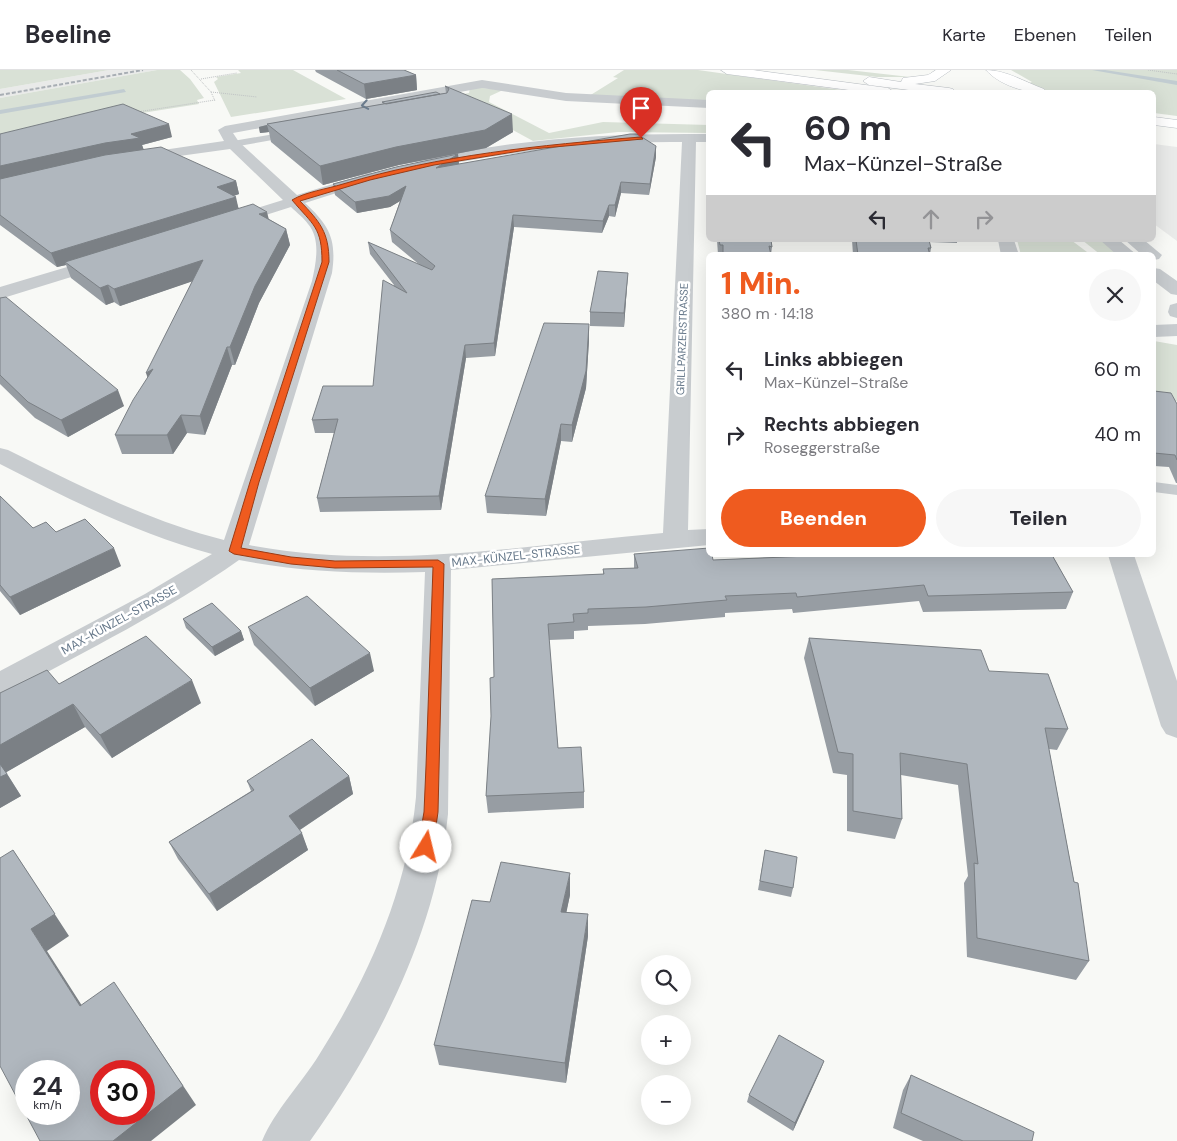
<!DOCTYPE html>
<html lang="de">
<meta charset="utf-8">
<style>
:root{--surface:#fff;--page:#f7f7f7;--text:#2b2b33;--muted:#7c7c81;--line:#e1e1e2;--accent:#ef5b1f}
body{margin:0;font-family:"DM Sans",sans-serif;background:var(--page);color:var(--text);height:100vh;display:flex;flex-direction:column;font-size:19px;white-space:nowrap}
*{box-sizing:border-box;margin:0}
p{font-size:16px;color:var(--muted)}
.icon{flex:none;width:28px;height:28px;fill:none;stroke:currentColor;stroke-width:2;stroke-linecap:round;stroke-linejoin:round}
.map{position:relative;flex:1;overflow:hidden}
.details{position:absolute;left:706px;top:182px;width:450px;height:305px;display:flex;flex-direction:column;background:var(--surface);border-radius:8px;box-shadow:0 5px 20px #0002}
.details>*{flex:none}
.top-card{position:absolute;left:706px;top:20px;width:450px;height:152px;border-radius:8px;box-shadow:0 5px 20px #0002;background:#fff;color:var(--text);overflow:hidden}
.fabs{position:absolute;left:641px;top:885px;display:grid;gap:10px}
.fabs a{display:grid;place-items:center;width:50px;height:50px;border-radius:50%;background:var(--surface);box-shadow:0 5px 20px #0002;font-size:25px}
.speed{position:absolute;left:15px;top:990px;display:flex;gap:10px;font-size:25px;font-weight:700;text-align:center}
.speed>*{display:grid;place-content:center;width:65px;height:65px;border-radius:50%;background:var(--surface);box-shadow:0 5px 20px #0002;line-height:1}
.speed small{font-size:12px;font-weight:400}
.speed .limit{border:8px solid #d22;background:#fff;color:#111}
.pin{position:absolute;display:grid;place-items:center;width:42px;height:42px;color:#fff;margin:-51px -21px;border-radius:50% 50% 50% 0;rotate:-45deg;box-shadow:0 0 5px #0007}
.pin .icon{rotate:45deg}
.me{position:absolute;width:55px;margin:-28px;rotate:9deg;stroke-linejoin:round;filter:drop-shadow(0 0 4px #0008)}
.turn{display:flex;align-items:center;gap:18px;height:105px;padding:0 15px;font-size:22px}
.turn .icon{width:65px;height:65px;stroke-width:2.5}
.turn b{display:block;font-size:35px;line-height:42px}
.lanes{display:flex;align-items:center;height:48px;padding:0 15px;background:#0003;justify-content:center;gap:25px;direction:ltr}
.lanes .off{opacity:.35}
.round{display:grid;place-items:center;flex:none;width:52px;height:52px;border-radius:26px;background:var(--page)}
.summary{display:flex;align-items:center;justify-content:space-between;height:85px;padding:0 15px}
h1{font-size:30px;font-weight:800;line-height:38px;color:var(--accent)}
.primary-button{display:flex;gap:10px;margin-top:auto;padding:10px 15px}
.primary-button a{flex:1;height:58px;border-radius:30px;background:var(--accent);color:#fff;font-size:20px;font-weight:800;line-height:58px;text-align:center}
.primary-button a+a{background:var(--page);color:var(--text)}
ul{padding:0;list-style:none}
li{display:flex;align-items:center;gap:15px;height:65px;padding:0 15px}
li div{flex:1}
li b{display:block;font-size:19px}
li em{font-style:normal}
header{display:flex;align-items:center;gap:30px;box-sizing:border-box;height:70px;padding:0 25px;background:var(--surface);border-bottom:1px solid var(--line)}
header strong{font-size:24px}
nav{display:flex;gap:28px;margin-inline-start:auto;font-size:18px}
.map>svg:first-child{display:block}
.built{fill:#e9eae9}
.green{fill:#d9e1d6}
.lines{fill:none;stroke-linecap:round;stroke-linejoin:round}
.stream{fill:#c1ccd1;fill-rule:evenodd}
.secondary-casing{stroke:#babfc4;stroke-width:1}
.path{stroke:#bfc2c4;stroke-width:1;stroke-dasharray:1 1;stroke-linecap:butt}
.service{fill:#c8cccf;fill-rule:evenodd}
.minor{fill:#c8cccf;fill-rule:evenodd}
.tertiary{fill:#c8cccf;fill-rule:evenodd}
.secondary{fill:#fff;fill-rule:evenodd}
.rail{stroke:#a8aeb4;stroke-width:2;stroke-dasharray:4 2;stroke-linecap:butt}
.wall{fill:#979da3}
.shaded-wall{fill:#7b8085}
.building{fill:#b0b7be;stroke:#7b8085;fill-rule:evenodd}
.oneway{stroke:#6a7b8c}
.route{fill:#ef5b1f;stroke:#9b3b14}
.labels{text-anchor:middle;stroke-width:5;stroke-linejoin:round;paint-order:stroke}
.far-street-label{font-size:11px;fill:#657789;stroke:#fff}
.street-label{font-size:12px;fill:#657789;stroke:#fff}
</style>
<header>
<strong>Beeline</strong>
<nav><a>Karte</a><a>Ebenen</a><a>Teilen</a></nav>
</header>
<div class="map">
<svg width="1177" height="1071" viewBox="0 0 1177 1071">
<rect width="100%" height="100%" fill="#f8f9f6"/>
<path class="built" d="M109 0H157L0 28V19Z
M1154 74 1177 77V171L1154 154Z"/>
<path class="green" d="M0 0H109L0 19Z
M157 0H180L190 9 204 28 197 30 199 34 98 50 0 69V28Z
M238 0H293L346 29 231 47 214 12 218 9 216 7 241 3Z
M624 0H698L856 22H709V31L589 26 618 8 613 7Z
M815 0H848L910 7H877Z
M1011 0H1177V46L1154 43V22H1050L1026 14 1032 12Z
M470 18H482L503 20 490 26 489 32 549 63 603 52 709 55V63L618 62 533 71 511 59 441 28 469 23Z
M1017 170H1071L1091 185H1021Z
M1082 170H1100L1121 185H1101Z
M1154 271 1177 275V331L1154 329Z"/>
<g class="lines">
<path class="stream" d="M1092 0H1105L1177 11V15Z
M124 19 126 22 0 44V40Z"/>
<g class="secondary-casing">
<path id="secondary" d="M721 0H753L888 18 894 22H864L727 4Z
M936 0H951L935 11 915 14 949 18 953 19 955 22H925L869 15 863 11 869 7 901 12 903 8 928 5Z
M986 0C1006 0 1025 12 1044 19L1046 22C1027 24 999 15 986 0Z
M1154 47 1177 50V58L1154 55Z"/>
</g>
<path class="path" d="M191 0 211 22 215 31
M1148 0 1177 4
M201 9 237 3
M211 22 257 27
M137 42 215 30"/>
<path class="service" d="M292 61 296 64 295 66 233 77 229 74 233 71Z
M1154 412 1177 415V425L1154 422Z"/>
<path class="minor" d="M482 10 566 23 709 30V38L566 31 482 18 233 63 239 72 297 125 369 103 374 105 377 108 374 111 305 133C329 155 337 169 332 203L249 475C386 501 525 475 663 463L682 72C594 71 508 82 422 99L417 98 415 95 417 92C512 68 612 63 709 64V72H696L688 460 709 459V475L451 500 448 744C436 862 378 976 310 1071H262C275 1040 301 1014 319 985 369 906 407 821 416 727L425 502C362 504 301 502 239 490 167 541 87 580 11 622L0 625V601L145 524 212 484C138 464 68 429 0 394V378L8 380C78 415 149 451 224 470L312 211C316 193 321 169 308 154 304 148 297 143 291 137L234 155H222L220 152 222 149 283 130 230 79 136 92 131 91 129 88 131 85 136 84 224 71 218 60 225 56Z
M998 170H1014L1019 185H1001Z
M104 186 110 187 113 191 110 195 0 229V217Z
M1177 254V266L1154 267V255Z
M1108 485H1134L1177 611V668L1166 664 1161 656Z"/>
<path class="tertiary" d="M1100 170H1119L1137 185H1117Z
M1125 170H1144L1162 185 1159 189 1154 190V185H1142Z
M1154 198 1160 199 1177 211V225L1171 224 1154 211Z
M1177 233V248L1170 246 1168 242 1170 235Z"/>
<use href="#secondary" class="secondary"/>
<path class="rail" d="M0 25 143 0"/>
</g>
<path class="wall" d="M315 0H404L416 5 417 20 366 29 316 2Z
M445 16 513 62 486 78 399 95 323 115 271 72 269 62 260 63 259 57 267 55V54L383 34 382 32 446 23Z
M0 64 172 67 142 75 144 80 236 111 239 124 234 126 239 139 269 149 286 159 290 175 259 233 235 295H232L205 365 187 363 173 384H122L115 365 148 307 192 211 120 236 114 232 106 235 71 208 66 195 57 197 0 155Z
M656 76V87L649 125 621 123 615 147 609 146 602 163 514 157 495 286 466 288 441 440 320 442 317 428 334 363H315L312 350 373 316 394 215 370 184 368 172 421 196 392 172 390 160 400 131 390 137 357 143 335 125 333 114 458 84 459 94Z
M717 170H771L772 177 771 185H718Z
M852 170H957V173L929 172 931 178 930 185H853Z
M628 203 624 257 590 256V242Z
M0 228 124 336 68 367 35 348 0 314Z
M589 270 586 318 572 372 561 371 546 446 487 443 485 426Z
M1154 321 1177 334V413H1176L1169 397 1154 396Z
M0 426 33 458 56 462 121 496 20 545 0 521Z
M634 484 713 490 803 486V485H1052L1073 522 1066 539 923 542 919 531 793 543 792 539 725 543V547L645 554 588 556V560L574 561V569L549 570 558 678 584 722V738L488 743 486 726 494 607 492 509 603 504V499L634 498Z
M183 549 241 561 244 570 215 586 186 558Z
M248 557 374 601 315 636 254 575Z
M809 568 989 601 1068 659 1057 680 1049 679 1089 891 1076 910 967 887 964 813 968 806 958 715 901 705 902 749 895 769 847 761V705L833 703 804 588Z
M0 623 201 633 112 688 85 657 6 702 21 726 0 738Z
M349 706 353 724 300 760 308 780 217 841 178 789 169 772 251 721 247 711Z
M765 780 793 818 791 827 758 820Z
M570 825 566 842 588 866 566 1013 439 995 434 975 490 832Z
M824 991 793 1061 747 1032 749 1025Z
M911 1005 1032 1071H923L893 1058 903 1020Z"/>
<path class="shaded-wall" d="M416 5 417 20 366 29 364 14Z
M512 44 513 62 486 78 399 95 323 115 320 96Z
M169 54 172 67 142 75 144 81 0 110V96Z
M267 55 269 62 260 63 259 57Z
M656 76V87L649 125 650 114Z
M458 84 459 95 436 98Z
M236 111 239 124 220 130 217 117Z
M621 112V123L615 147V135Z
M406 116 407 127 390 137 357 143 355 132Z
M236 127 239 141 65 192 66 195 57 197 51 183Z
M609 135V146L602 163 603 151Z
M267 142 271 158 259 144Z
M513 145 514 157 495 286 494 273Z
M286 159 290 175 259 233 235 295 230 277 255 216Z
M203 190 208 206 120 236 114 219Z
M628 203 627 216 624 257V243Z
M108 215 114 232 106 235 100 218Z
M589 254V270L586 318 572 372V355Z
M465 275 466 288 441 440 439 426Z
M227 277 232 295 205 365 200 346Z
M153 299 152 321 146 303Z
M118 320 124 336 68 367 61 350Z
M181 345 187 363 173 384 167 365Z
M561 354V371L546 446 545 429Z
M114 478 121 496 20 545 10 527Z
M241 561 244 570 215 586 212 577Z
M370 583 374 601 315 636 310 618Z
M192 610 201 633 112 688 100 665Z
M73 634 85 657 5 703 0 695V675Z
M7 704 21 726 0 738V707Z
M349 706 353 724 295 763 289 746Z
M302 763 308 780 217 841 209 824Z
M13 780 69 866 47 881 95 956 80 936 31 859Z
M570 803V825L562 864 561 842Z
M588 844V866L566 1013 565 993Z
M128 933 196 1035 151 1071H113Z
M824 991 821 999 793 1061 795 1053Z"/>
<path class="building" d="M337 0H404L416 5 364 14Z
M445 16 512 44 485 60 396 77 320 96 267 54 447 23 449 19Z
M436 22 440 24 386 34 382 32Z
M123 34 169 54 131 64 140 68 105 73 0 96V64Z
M630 64H637L656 76 650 114 621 112 615 135H609L603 151 513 145 494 273 465 275 439 426 317 428 338 349 312 350 323 316H373L383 210 407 223 368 172 432 200 435 196 390 160 406 116 389 126 355 132 333 114 396 97 458 84 436 98Z
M161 77 236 111 217 117 236 127 51 183 0 145V109L105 85Z
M253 134 267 142 259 144 286 159 255 216 230 277H227L200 346 181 345 167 365H115L133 330 153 299 146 303 203 190 114 219 108 215 100 218 65 192Z
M719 170H771L772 177 769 176 771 185H723V175H720Z
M856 170H929L931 178H928L930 185H858Z
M598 201 628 203 624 243 590 242Z
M6 227 118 320 61 350 28 332 0 305V228Z
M544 253 589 254 586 301 572 355 561 354 545 429 485 426Z
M1154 321 1171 323 1177 334V390L1175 385 1154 383Z
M0 426 33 458 46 452 56 462 85 449 114 478 10 527 0 515Z
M709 478V485H712L713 490 809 486 808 485H1052L1073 522 928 526 924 515 797 527 796 523 725 526 727 530 646 537 588 539V543L573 544 574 552 548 554 558 678 581 677 584 722 486 726 491 646 490 608 494 607 492 509 604 504 603 499 638 498 634 484Z
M307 526 370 583 310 618 248 557Z
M212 533 241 561 212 577 183 549Z
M146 566 192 610 100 665 73 634 0 675V623L47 600 59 614Z
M809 568 981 580 989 601 1048 604 1068 659 1045 658 1074 812 1078 813 1089 891 977 868 974 793 978 794 967 694 900 683 902 749 853 741V684L838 682Z
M312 669 349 706 289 746 302 763 209 824 169 772 254 720 247 711Z
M0 694 7 704 0 707Z
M13 780 55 844 31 859 80 936 114 912 183 1016 113 1071H40L0 996V788ZM26 1001H69V1044H26ZM101 1001H144V1044H101Z
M765 780 797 787 793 818 760 811Z
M501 792 570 803 561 842 588 844 565 993 434 975 472 830 490 832Z
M779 965 824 991 795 1053 749 1025Z
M911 1005 1034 1062 1032 1071H963L901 1043Z"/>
<defs><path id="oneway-chevron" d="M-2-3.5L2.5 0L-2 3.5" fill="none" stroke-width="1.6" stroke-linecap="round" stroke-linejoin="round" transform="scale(1.25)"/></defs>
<use class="oneway" href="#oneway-chevron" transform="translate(365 35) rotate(170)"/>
<path class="route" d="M641 67 643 69 532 79 434 95 370 110 300 131C320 152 329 162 329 192L259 412 241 478 291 487 335 491 438 490 444 494 438 742 433 777 431 781 426 783 420 781 418 777 424 742 426 696 433 497 335 498 291 494 234 484 229 481 250 412 322 192C322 157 313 155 292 130 305 122 327 119 343 114 440 85 540 75 641 67Z"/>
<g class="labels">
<g class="far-street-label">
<text transform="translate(682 269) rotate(-88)" y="4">GRILLPARZERSTRASSE</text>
</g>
<g class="street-label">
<text transform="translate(516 486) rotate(-6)" y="4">MAX-KÜNZEL-STRASSE</text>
<text transform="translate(119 550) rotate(-29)" y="4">MAX-KÜNZEL-STRASSE</text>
</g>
</g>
</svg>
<div class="fabs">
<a><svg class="icon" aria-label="search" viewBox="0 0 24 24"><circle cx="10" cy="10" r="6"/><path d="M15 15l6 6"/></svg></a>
<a>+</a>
<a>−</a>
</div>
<div class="speed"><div>24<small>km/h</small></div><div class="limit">30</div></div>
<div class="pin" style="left:641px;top:68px;background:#d93025"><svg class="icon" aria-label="arrive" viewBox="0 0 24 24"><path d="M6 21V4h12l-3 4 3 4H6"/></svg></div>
<svg class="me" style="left:426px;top:777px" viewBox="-20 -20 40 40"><circle r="19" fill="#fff"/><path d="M0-13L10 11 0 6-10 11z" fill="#ef5b1f"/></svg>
<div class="top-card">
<div class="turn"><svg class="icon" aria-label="left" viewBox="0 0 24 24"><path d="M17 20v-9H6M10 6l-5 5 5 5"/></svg><div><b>60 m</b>Max-Künzel-Straße</div></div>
<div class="lanes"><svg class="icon" aria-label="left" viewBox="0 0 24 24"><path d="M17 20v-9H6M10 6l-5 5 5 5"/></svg><svg class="icon off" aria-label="ahead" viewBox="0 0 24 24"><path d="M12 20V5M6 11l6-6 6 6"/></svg><svg class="icon off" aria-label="right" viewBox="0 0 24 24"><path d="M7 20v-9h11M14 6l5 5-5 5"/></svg></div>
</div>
<section class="details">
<div class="summary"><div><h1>1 Min.</h1><p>380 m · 14:18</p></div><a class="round"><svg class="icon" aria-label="close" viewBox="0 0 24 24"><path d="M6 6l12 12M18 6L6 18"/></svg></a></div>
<ul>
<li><svg class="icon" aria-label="left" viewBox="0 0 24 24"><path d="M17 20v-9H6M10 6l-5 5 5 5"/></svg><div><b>Links abbiegen</b><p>Max-Künzel-Straße</p></div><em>60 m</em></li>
<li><svg class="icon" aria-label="right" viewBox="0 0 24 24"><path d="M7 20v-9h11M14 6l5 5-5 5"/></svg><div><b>Rechts abbiegen</b><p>Roseggerstraße</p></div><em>40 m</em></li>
</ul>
<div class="primary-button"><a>Beenden</a><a>Teilen</a></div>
</section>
</div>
